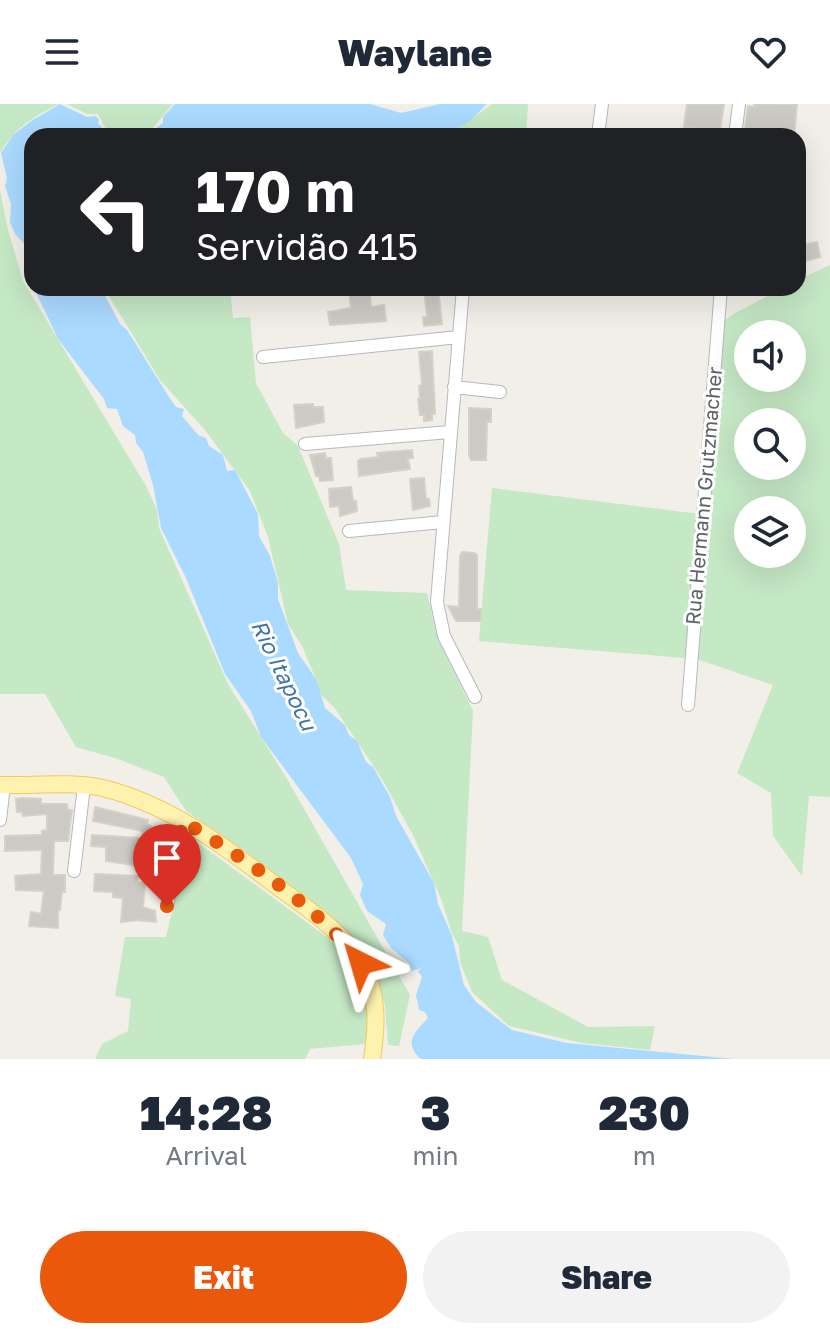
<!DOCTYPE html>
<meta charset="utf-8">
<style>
:root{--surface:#fff;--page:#f2f2f3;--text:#1f2937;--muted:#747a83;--accent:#ea580c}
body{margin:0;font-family:"Golos Text",sans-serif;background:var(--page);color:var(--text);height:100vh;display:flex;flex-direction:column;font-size:30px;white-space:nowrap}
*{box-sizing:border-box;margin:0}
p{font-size:26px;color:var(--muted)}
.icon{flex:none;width:44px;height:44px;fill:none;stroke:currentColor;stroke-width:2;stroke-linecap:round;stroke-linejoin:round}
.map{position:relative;height:955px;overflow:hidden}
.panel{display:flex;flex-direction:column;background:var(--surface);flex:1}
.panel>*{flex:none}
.guide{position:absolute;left:24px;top:24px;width:782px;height:168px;border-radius:24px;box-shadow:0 8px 32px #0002;background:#202124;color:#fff;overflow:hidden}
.controls{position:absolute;left:734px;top:216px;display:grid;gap:16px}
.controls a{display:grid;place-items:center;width:72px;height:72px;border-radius:50%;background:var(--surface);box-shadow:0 8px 32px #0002;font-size:40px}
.pin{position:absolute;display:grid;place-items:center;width:68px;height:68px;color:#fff;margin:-82px -34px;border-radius:50% 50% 50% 0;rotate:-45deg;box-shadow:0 0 8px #0007}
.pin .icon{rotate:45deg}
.me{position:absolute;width:88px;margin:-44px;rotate:320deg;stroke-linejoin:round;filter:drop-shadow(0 0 6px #0008)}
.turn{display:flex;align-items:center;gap:28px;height:168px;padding:0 40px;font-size:36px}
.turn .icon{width:104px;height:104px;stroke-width:2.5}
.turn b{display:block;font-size:56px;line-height:68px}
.eta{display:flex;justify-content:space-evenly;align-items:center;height:136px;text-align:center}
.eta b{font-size:48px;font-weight:800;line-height:56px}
.action{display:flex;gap:16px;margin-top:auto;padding:16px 40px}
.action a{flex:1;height:92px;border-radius:48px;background:var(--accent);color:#fff;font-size:32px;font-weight:800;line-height:92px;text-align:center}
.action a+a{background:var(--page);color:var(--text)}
header{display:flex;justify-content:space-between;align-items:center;height:104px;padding:0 40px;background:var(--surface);font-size:36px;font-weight:800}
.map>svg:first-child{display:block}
.green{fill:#c5e8c5;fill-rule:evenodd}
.water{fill:#aadaff}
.building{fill:#cccac5;stroke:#d6d1c6;stroke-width:2}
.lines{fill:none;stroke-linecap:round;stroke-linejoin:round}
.minor-casing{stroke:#b5b8bc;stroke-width:14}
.major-casing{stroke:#f2c960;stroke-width:18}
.minor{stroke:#fff;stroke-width:12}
.major{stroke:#fff2af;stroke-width:16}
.route{stroke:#ea580c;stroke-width:14;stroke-dasharray:0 25.2}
.labels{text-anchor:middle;stroke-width:6;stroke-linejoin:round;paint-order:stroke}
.street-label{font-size:20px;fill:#5f6368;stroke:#fff}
.water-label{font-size:22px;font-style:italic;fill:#4174aa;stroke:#fff}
</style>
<header><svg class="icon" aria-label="menu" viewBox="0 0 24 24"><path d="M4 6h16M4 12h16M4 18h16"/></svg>Waylane<svg class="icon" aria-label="heart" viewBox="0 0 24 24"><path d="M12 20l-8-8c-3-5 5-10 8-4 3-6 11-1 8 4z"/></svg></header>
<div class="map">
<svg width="830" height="955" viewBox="0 0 830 955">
<rect width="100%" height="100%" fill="#f1efe8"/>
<path class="green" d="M0 0H59C34 12 14 24 0 49Z
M67 0H173L151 26 107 27 98 10H87Z
M492 0H528L526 32H439L459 24Z
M0 86 7 122 23 177 146 382 157 406 159 424 228 580 287 675 410 891 399 942 388 941 385 901 376 871 327 811 249 750 186 707 164 673 118 655 76 643 45 590H0Z
M830 161V693L809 692 802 772 773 732 771 689 737 669 773 581 697 555 479 537 492 384 708 411 721 219 735 209 783 184H798V176ZM748 230H792V274H748ZM748 318H792V362H748ZM748 406H792V450H748Z
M104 184H230L233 214 250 213 256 279 283 329 298 342 339 440 346 486 427 489 438 535 473 607 462 827 488 833 502 876 588 923 655 922 650 946 582 939 509 922 472 888 460 858 459 842 452 830 442 797 414 733 382 675 334 603 318 588 316 575 302 542 288 520 268 433 250 387 205 326 160 276Z
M190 733 346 847 364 880 370 912 365 940 310 945 305 955H95L102 940 128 927 131 895 115 892 125 833H166Z"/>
<path class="water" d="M60 0 87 13 95 12 99 15 98 20 102 23 100 26 111 32H123L133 26 149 29 163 19V13L175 0H370L401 9 440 0H487C478 8 473 16 462 22 453 27 450 23 439 32H314L289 29 275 32H32V148L15 130 10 118 11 100 5 82 7 74 1 49 13 31 31 17Z
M34 184H101L120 220 127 226 169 293 176 303 184 305 182 312 198 331 206 334 209 342 223 351 227 367 235 366 258 410 259 432 270 452 278 479V495L298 549 316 575 325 604 345 621 349 631 357 637 366 658 373 663 390 693 396 712 434 779 438 800 452 832 464 881 476 898 512 926 567 939 734 955H421C403 939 414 929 428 914L425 908 419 906 416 891 422 873 418 867 421 864 412 867 409 859 391 844 383 831 386 820 367 807 360 791 363 780 351 754 261 633 251 607 225 570 186 474 161 424 153 381 143 348 136 339 135 331 123 322 117 305 107 304 104 295 58 235Z"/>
<path class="building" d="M687 0H724L719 32H706L707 26 684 23Z
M754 0H797L794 32H744L748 2 754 3Z
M817 138 820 153 798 159V142Z
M349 184H369L371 203 384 201 386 217 330 221 328 208 351 204Z
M430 184H438L442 220 424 222 423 213H427L425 192H431Z
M432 247 435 310H432V316L424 317V311H420L418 295H420L419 282 422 281 419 248Z
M313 300V303H323L324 318 296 324 294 301Z
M469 304 491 305V318H487L486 356H471L469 351Z
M412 346 413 354H408L410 365 359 372 358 357 361 355 378 353 377 349Z
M325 349 326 354H331L333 376 320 377 319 372H316L310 351Z
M424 374 426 395H429L430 402 413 406 410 375Z
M351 383 353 397H356L357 407 340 412 339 402 330 403 329 385Z
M462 448 474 449 477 451V505H481L480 517H456L448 502 459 503 460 452Z
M23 694 41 695V700H67L68 706H72L68 737H54L53 771H65V788H62L60 806H58V824L29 822 31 808 41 810 44 787 16 786 15 772 41 770 42 746 5 747V732L38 731H42V727L47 726V710L23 712 22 708H17L16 695Z
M95 703 148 716 147 720 151 722 149 731 154 732 152 758 141 756 140 762 106 757V743L91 742 92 731 142 734 143 727 93 717Z
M95 770 138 772 137 778 145 780 143 803 155 807 156 818 137 816 121 818 123 794 113 793V788L94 787Z"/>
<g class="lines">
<g class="minor-casing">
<path id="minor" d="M598 32 602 0
M735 32 739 0
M463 184 437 498 444 532 475 593
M263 253 459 233
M454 283 500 288
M305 340 450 328
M349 427 443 418
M688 601 721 184
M0 716 4 681
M74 767 84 682
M167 802 183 717"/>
</g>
<g class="major-casing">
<path id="major" d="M0 681C33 682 71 677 103 684 171 701 228 745 282 786 311 807 344 829 362 860 379 891 377 922 372 955"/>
</g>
<use href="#minor" class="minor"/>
<use href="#major" class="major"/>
</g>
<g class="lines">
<path class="route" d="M167 802 183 717C243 754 319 803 361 859"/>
</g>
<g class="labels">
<g class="street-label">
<text transform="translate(704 392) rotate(-85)" y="7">Rua Hermann Grutzmacher</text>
</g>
<g class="water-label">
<text transform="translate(284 571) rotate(64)" y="8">Rio Itapocu</text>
</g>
</g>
</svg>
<div class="controls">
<a><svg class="icon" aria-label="sound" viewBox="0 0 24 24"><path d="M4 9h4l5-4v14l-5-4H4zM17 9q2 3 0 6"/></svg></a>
<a><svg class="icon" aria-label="search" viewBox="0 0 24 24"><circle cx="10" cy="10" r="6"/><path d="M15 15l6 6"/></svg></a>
<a><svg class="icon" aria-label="layers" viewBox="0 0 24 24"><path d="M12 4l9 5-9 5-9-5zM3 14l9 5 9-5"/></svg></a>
</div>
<div class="pin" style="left:167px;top:802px;background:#d93025"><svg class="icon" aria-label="arrive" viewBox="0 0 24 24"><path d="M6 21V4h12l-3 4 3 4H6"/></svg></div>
<svg class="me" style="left:361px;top:859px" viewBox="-20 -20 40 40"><path d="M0-17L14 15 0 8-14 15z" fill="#ea580c" stroke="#fff" stroke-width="4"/></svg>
<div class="guide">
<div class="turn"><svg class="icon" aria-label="left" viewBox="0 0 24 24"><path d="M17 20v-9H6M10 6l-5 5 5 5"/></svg><div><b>170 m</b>Servidão 415</div></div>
</div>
</div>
<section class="panel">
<div class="eta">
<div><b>14:28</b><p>Arrival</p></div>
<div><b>3</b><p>min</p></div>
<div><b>230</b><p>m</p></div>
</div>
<div class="action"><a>Exit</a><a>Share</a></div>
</section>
